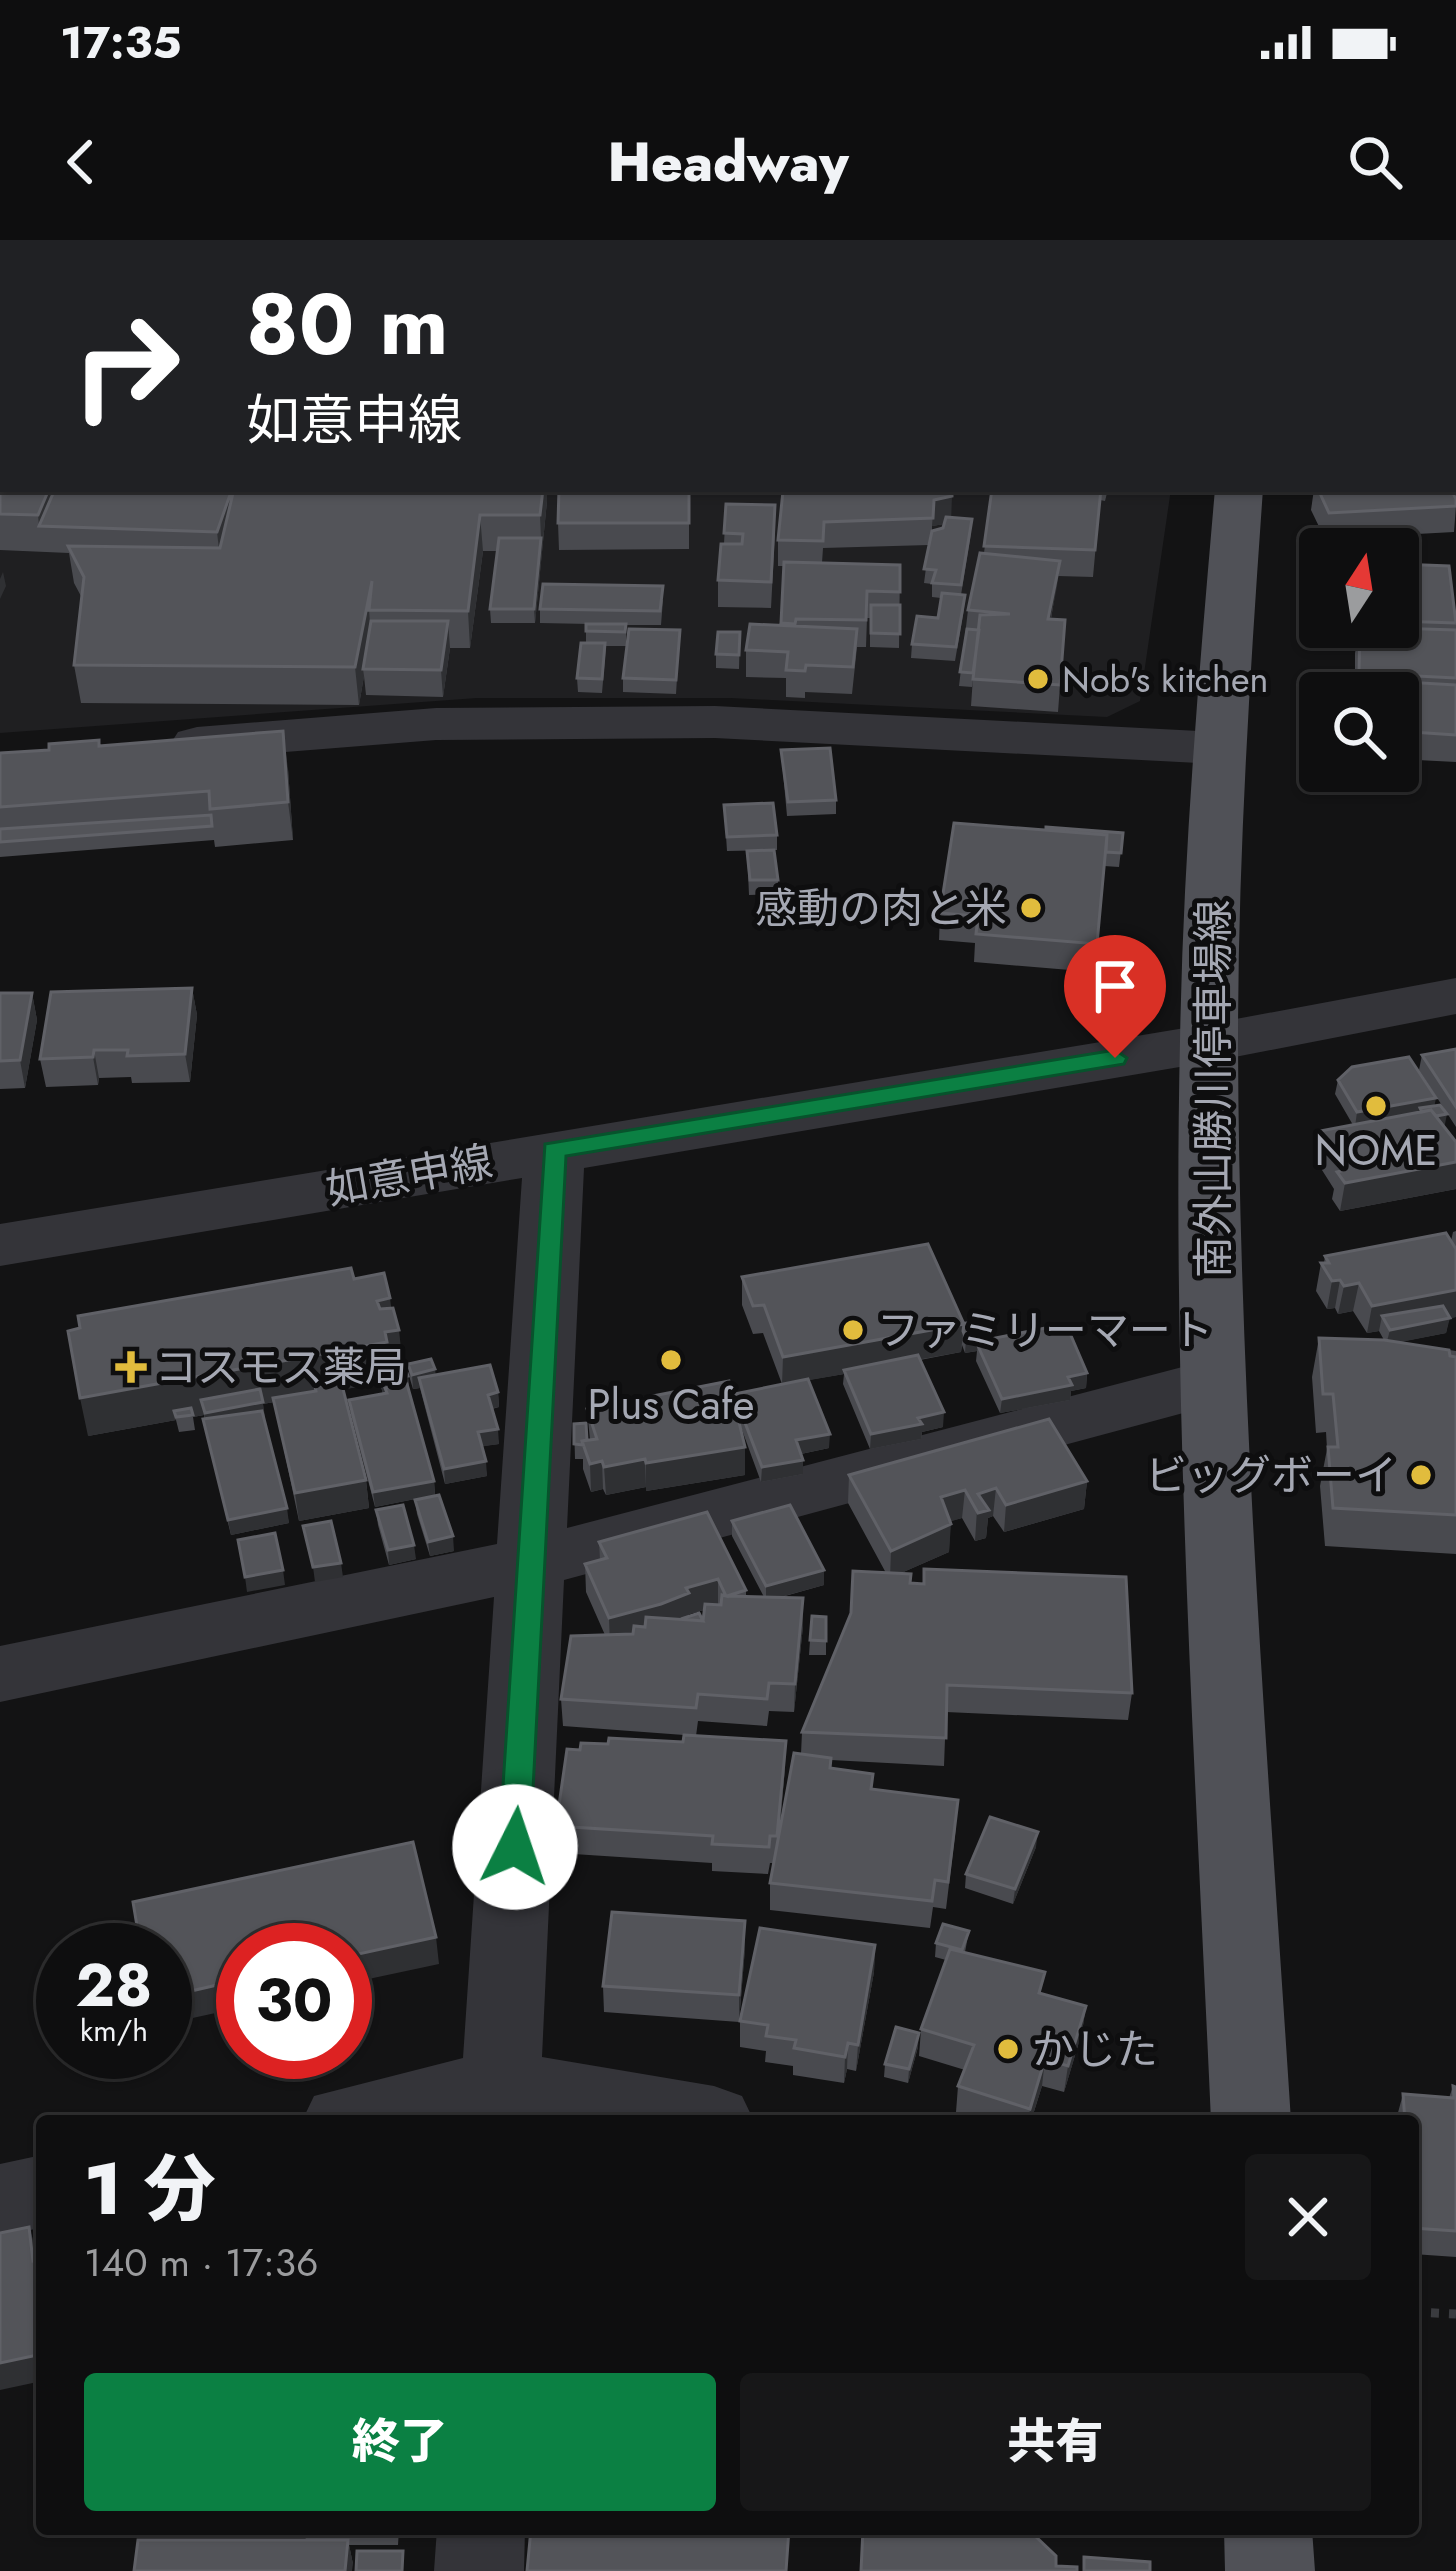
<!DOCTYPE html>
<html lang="ja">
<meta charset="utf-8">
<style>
:root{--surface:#0e0e0f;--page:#171718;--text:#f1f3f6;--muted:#9b9c9e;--line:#2e2e2f;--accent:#0b8043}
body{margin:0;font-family:Jost,"Noto Sans JP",sans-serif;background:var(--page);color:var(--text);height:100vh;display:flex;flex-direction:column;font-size:45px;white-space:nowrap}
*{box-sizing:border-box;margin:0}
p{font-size:39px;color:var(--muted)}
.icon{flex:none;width:66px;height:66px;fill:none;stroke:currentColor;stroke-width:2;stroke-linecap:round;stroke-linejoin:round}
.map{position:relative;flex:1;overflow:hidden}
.side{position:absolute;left:36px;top:1875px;width:1383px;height:420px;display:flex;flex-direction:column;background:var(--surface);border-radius:12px;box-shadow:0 3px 9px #0004,0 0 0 3px var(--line)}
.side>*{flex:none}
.top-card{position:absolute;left:0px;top:0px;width:1458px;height:252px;box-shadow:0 3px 9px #0004,0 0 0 3px var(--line);background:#202124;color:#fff;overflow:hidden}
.needle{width:78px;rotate:12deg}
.fabs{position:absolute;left:1299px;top:288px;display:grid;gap:24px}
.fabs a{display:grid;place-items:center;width:120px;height:120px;border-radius:12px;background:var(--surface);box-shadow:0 3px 9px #0004,0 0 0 3px var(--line);font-size:60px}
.speed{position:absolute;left:36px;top:1683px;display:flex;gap:24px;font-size:60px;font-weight:700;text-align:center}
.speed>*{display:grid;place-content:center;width:156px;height:156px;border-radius:50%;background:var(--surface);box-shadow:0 3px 9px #0004,0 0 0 3px var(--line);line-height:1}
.speed small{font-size:30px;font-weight:400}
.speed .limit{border:18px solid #d22;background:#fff;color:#111}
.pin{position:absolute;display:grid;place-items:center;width:102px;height:102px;color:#fff;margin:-123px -51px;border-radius:50% 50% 50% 0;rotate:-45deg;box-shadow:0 0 12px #0007}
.pin .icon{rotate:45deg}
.me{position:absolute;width:132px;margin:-66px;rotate:4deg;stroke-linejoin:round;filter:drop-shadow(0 0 9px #0008)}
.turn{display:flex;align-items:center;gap:42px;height:252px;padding:0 48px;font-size:54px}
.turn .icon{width:156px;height:156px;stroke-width:2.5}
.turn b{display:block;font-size:84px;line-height:102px}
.round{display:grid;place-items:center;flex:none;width:126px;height:126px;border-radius:12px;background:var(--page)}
.summary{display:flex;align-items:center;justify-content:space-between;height:204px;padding:0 48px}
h1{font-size:72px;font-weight:800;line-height:90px}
.primary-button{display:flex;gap:24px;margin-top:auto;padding:24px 48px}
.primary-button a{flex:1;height:138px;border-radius:12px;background:var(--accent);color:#fff;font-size:48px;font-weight:800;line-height:138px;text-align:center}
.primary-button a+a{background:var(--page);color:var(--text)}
.status{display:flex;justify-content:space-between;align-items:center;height:84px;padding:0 60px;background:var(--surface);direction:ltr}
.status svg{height:33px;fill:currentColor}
header{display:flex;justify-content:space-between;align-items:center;height:156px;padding:0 48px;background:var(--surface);font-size:54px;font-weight:800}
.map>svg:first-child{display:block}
.built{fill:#1f1f21}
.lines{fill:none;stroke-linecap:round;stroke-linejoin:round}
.path{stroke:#3a3b3f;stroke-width:9;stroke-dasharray:8 10;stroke-linecap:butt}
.minor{fill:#343439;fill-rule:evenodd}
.major{fill:#505157;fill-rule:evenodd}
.wall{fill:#494a4f;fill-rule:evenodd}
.shaded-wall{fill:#2f3033}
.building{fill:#535459;stroke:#606167;stroke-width:3}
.route{fill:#0b8043;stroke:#07532c;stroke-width:3}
.poi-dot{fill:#e1bc3d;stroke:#0e0e0f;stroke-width:4.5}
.labels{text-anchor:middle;stroke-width:10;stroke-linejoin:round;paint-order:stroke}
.far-poi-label{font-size:36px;fill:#a5a8b3;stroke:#0e0e0f;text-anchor:start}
.poi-label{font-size:42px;fill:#a5a8b3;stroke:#0e0e0f;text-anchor:start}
.street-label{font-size:42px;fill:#a5a8b3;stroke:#0e0e0f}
</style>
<div class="status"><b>17:35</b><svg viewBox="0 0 49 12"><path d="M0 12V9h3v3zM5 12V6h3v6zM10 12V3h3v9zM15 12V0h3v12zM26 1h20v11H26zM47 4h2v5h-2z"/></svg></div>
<header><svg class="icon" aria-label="back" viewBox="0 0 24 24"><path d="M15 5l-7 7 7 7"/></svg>Headway<svg class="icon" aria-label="search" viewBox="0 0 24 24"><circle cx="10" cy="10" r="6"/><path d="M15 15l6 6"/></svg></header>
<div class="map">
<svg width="1456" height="2331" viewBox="0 0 1456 2331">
<rect width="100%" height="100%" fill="#131314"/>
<path class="built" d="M0 231 3 249H1171L1140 461 1107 477 731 458H477L0 493Z"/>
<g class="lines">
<path class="path" d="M1413 2072 1456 2074"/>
<path class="minor" d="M538 0H606L608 3H540Z
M715 466 1218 492 1237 497 1244 508 1237 519 1218 524 715 498 436 500 197 519 178 514 171 503 178 492 197 487 436 468Z
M1456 738V774L1209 822 584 928 567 1288 1213 1119 1236 1125 1246 1142 1236 1159 1213 1165 564 1340 542 1817 714 1846 742 1856 754 1881H302L314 1856 463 1818 494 1357 0 1462V1406L497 1304 522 938 0 1026V984L1209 784Z
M42 1915V1987L0 1998V1924Z
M437 2289H525L524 2331H434Z"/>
<path class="major" d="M1215 249H1263C1250 433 1238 618 1238 802 1239 1162 1268 1522 1291 1881H1211C1195 1521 1172 1162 1180 801 1183 617 1199 433 1215 249Z
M1224 2289H1312L1315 2331H1225Z"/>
</g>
<path class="wall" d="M0 0 3 3V249H547V261L535 383H491L490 369 497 311H483L470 408H450L443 457 366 455 364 436 359 465 81 463 74 425 82 358 74 343 69 313 0 310Z
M700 0H752L751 3H715Z
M765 0H1167L1166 3H765Z
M689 249V309L559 310 558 283Z
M992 249H1108L1105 261 1100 260 1093 337 1058 336 1051 379 1065 380 1058 472 971 466 973 437 972 447 959 446 968 370 984 313Z
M1314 249H1451L1456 266 1454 292 1325 299 1311 270Z
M819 252 951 277 971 293 961 355H965L964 369 955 421 911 418 912 404 938 378 941 358 932 357V344L924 343 929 305 823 308 822 323 900 325 899 408 870 407V378H867L866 407H857L852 454 805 452V458L786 457V438L746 437V410L781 386 784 326H778V300ZM944 284 943 288 932 291V286Z
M726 264 775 292 771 368 718 367V340L724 304Z
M1398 324 1456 376V522L1398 519V453H1355V413L1360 387H1398Z
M663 360 661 385H626V406H606L602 453 578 452 577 438 586 403V391L590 384 540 383V369Z
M680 390 676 454 623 452V438Z
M740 392 739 429 716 428V414Z
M100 506 288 529 293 600 215 607 214 600 0 617V513Z
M781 510 836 560V574L787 576Z
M724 565 777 595V610L727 611Z
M1046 590 1123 593 1119 627 1104 626 1094 732 974 722 975 703 939 700 940 673Z
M747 611 778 640V654L749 655Z
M192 748 197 775 190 842 132 843 131 837 99 838 98 845 46 847 40 819Z
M0 753H32L37 780 25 848 0 849Z
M1456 809V887L1419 830 1422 815Z
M1338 840 1434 866 1444 887 1456 902V949L1340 971 1332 959 1334 949 1315 919 1320 891 1353 885 1335 854Z
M1456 991V1077L1449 1078 1446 1093 1399 1102 1456 1111V1314L1325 1306 1320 1246 1327 1209 1326 1192 1316 1193 1312 1137 1319 1098 1384 1100 1379 1091 1367 1093 1353 1071 1338 1074 1335 1068 1327 1069 1316 1051 1321 1023H1324L1325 1016 1451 1001 1453 992Z
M742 1037 963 1084 991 1099 1087 1133 1086 1148 1071 1151 1070 1160 1000 1173 976 1121 977 1111 965 1113 962 1105 961 1112 920 1120 943 1187 922 1192 921 1199 870 1209 843 1144 844 1134 808 1140 829 1208 801 1214 803 1234 761 1242 738 1179 745 1235 646 1251V1247L606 1255 603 1249 591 1252 583 1229V1219H575L574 1184 587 1200H590L587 1169 734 1163V1154L782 1144 763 1093 753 1094 742 1065Z
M354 1039 391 1068 402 1124 408 1136 409 1150 434 1241 435 1255 375 1267 351 1175 349 1160 383 1154 380 1143 343 1149 366 1240 369 1268 299 1281 274 1162 263 1164 264 1177 289 1283 231 1295 206 1193 204 1175 193 1177 195 1190 179 1192 176 1180 88 1196Z
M408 1124 436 1135 498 1152 499 1167 492 1169 499 1204 482 1206 487 1236 445 1244 420 1148 413 1149 410 1139Z
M849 1235 1087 1241 1084 1269 1004 1292 993 1276 988 1278 986 1298 975 1301 962 1278 950 1281 949 1312 901 1333 910 1343 1132 1453 1128 1480 946 1472 944 1526 831 1520 830 1528 956 1587 946 1669 933 1667 930 1688 770 1670V1643L774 1623H770L768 1634 712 1631V1623L558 1613 556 1586 580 1510 608 1504 683 1502 684 1495 563 1486 561 1459 605 1395 586 1352 585 1324 600 1320 599 1302 707 1272 746 1350V1356L764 1357 732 1296V1281L824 1330V1345L778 1358H803V1386L794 1472 769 1471 767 1486 698 1481 696 1496 785 1528 779 1594 801 1514 802 1492 886 1333 848 1263ZM704 1370 703 1381 689 1376V1374Z
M415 1260 454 1311 430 1316 417 1274Z
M376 1270 416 1319 389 1325 378 1285Z
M810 1400 826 1401V1415H809Z
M1036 1607 1013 1664 965 1648 966 1634Z
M969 1691 965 1712 1042 1754 1086 1766 1082 1792 1064 1852 1042 1846 1031 1881H983L956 1872 958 1846 965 1830 919 1816 921 1789 946 1720 935 1717 936 1703Z
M875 1705 874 1732 856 1831 847 1829 844 1843 793 1835V1826L765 1822 766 1811 740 1807V1781Z
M745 1708 739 1782 604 1772 603 1746Z
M918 1807 908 1843 884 1837 885 1824Z
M1453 1846 1456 1847V2017L1413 2014V1881L1396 1880 1403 1854 1449 1858Z
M399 2289 398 2305H349L353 2324 306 2300 304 2292Z"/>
<path class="shaded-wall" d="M49 249H70L39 286 38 275Z
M232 249H244L220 318 217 292Z
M543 249H547V261L535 383 534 369 541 298 540 275Z
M952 256 951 283 932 286 934 260Z
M480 275 483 311 470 408 468 371Z
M1060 321 1057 347 1045 406 1048 379Z
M3 332 6 346 0 359V339Z
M372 341 369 370 371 397 363 429 364 436 359 465 355 427Z
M448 381 450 408 443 457 441 430Z
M283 491 288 529 293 600 288 562Z
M192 748 197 775 190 842 185 814Z
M32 753 37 780 25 848 20 820Z
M94 810 99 838 98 845 93 817Z
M1436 858 1433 873 1420 868 1419 875 1355 887 1357 872Z
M1447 874 1444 889 1427 878Z
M1456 922V949L1340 971 1345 943Z
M1340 1040 1335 1068 1327 1069 1332 1041Z
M1359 1043 1353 1071 1338 1074 1344 1046Z
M1456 1050V1077L1389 1089 1382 1076 1379 1091 1367 1093 1372 1066Z
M390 1058 394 1090H399L403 1128 408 1136 409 1150 385 1148 386 1154 383 1155 378 1128 380 1143 263 1164 265 1177 207 1188 201 1160 204 1175 193 1177 174 1171 176 1180 88 1196 80 1158 377 1061Z
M1450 1078 1446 1093 1386 1105 1390 1090Z
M964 1084 961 1112 845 1133 844 1130V1134L782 1145 783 1117Z
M991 1094 990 1109 978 1106 977 1111 965 1113 966 1099Z
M435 1129 437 1144 419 1138 420 1148 413 1149 412 1135Z
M1087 1133 1086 1148 1071 1151 1070 1160 1000 1173 1002 1159 1068 1137Z
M498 1152 499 1167 489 1169 488 1155Z
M944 1172 943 1187 922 1192 921 1199 870 1209 871 1194 918 1178Z
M498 1189 499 1204 479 1207 478 1192Z
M830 1194 829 1208 796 1215V1200Z
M745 1207V1235L646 1251V1223Z
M645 1219 646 1247 606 1255 604 1227Z
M803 1220V1234L761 1242 762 1227Z
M486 1221 487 1236 445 1244 444 1229Z
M602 1221 603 1249 591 1252 590 1224Z
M366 1240 369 1268 299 1281 295 1253Z
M434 1241 435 1255 375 1267 373 1252Z
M1087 1241 1084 1269 1004 1292 1006 1265Z
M996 1248 993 1276 988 1278 986 1298 975 1301 978 1254Z
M965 1250 962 1278 939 1285 941 1257Z
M287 1268 289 1283 231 1295 228 1280Z
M951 1284 949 1312 890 1338 891 1311Z
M453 1296 454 1311 430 1316 428 1302Z
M414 1305 416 1319 389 1325 388 1310Z
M341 1323 343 1337 315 1342 313 1327Z
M283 1330 285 1345 247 1352 245 1337Z
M824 1330V1345L766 1361V1346Z
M718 1339V1366L689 1374V1381L610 1406 609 1378 686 1348Z
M803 1358V1386L794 1472 795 1444Z
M786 1501 785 1528 777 1623V1596Z
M1038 1592 1036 1607 1013 1664 1015 1649Z
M745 1681V1708L739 1782V1755Z
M436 1697 439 1724 345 1744V1717Z
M875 1705 874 1732 856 1831 858 1805Z
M243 1739V1767L165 1784V1757Z
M1086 1766 1082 1792 1064 1852 1068 1826Z
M919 1793 918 1807 908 1843 909 1829Z
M848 1803 847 1829 844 1843 845 1817Z
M1045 1819 1042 1846 1031 1881H1028L1030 1869Z
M29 1987 37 2012 41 2047 33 2021Z
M42 2114V2141L0 2150V2123Z
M348 2300 353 2324 352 2331H345Z"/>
<path class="building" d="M0 0H147L146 3H3V63H0Z
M356 0H372L369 3H354Z
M461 0H488L487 3H460Z
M1104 0H1156L1155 3H1128Z
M1455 6H1456V55H1455Z
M1455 68H1456V156H1455Z
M0 70H3V120H0Z
M0 129H3V177H0Z
M0 197H3V249H49L38 275 0 274Z
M55 249H232L217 292 39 286Z
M234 249H543L540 275H480L468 371 369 370 372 341 355 427 74 425 84 337 68 306 220 308Z
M559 249H689V283H558Z
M819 249H952V256L934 260 933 278 824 282 823 301 778 300 783 251 819 252Z
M992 249H1101L1095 310 984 306Z
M1318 249H1451L1456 259V266L1329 273Z
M726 264 775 265 771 342 718 340 721 304H742L743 294 724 293Z
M946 277 972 279 961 345 932 343 936 330 924 329 932 291 943 288Z
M499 298H541L534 369H490Z
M980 313 1060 321 1048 379 1065 380 1060 445 973 439 980 375 1010 374 968 370Z
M784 322 900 325V352L867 351 866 380 796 379 795 384 781 383Z
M1398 324 1449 326 1456 383 1398 381Z
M543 344 663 346 660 371 540 369Z
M942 353 965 355 956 407 912 404 917 376 938 378Z
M871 365H900V394L871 393Z
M371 381H448L441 430 363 429Z
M586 384H626L625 392 586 391Z
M750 384 857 389 853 427 806 425 805 431 786 430 788 412 746 410Z
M1360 387 1456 390V438L1359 433Z
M629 389 680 390 676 440 623 438Z
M967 389 979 390 973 433 960 432Z
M718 392H740L739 415 716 414Z
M581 403H605L602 439 577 438Z
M1370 440 1456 445V495L1398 491V453H1371Z
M283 491 288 562 210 569 209 551 0 567V513L49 510V504L99 500V506Z
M830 508 836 560 788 562 781 510Z
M773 563 777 595 727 597 724 565Z
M211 575 212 586 0 602V589Z
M954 583 1107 595 1097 704 976 694 978 676 940 673Z
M1046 587 1123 593 1121 613 1106 612 1107 595 1046 590Z
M774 610 778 640H750L747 611Z
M192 748 185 814 127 816 128 810H94L93 817 40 819 51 752Z
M0 753H32L20 820 0 821Z
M1456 809V867L1422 815Z
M1409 817 1436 858 1357 872 1338 840 1352 827Z
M1440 865 1447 874 1436 876 1431 870 1422 872 1420 868Z
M1431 870 1456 902V922L1345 943 1337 932 1345 930 1320 891Z
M1446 993 1456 1009V1050L1372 1066 1359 1043 1344 1046 1340 1040 1332 1041 1321 1023H1329L1325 1016Z
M928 1004 964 1084 783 1117 764 1065 753 1066 742 1037Z
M351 1028 354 1039 384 1033 390 1058 377 1061 380 1069 393 1068 399 1090 385 1092 387 1102 80 1158 68 1091 80 1088 78 1076Z
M1443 1066 1450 1078 1390 1090 1382 1076Z
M984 1080 991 1094 966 1099 963 1091 964 1084H961Z
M1066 1084 1087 1133 1068 1137 1072 1145 1002 1159 978 1106 980 1101Z
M1319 1098 1384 1100 1449 1110 1450 1116 1456 1117V1275L1333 1268 1328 1207H1338L1333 1154H1323Z
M918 1115 944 1172 918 1178 922 1184 871 1194 844 1130Z
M431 1119 435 1129 412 1135 408 1124Z
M404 1124 408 1136 382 1140 378 1128Z
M490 1125 498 1152 488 1155 498 1189 478 1192 486 1221 444 1229 419 1138Z
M808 1139 830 1194 796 1200 803 1220 762 1227 734 1154Z
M341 1141 366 1240 295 1253 273 1158 316 1151 315 1146Z
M729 1141 745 1207 646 1223 645 1219 604 1227 602 1221 590 1224 582 1201 597 1199 587 1169Z
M407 1144 434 1241 373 1252 349 1160 387 1153 385 1148Z
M260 1149 263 1162 205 1173 201 1160Z
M191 1168 193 1175 176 1177 174 1171Z
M262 1171 287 1268 228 1280 203 1179Z
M1049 1179 1087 1241 1006 1265 996 1248 978 1254 989 1270 978 1273 965 1250 941 1257 951 1284 891 1311 849 1235Z
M586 1183 587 1200 582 1201 583 1205 574 1204V1184Z
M439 1255 453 1296 428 1302 415 1260Z
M403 1265 414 1305 388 1310 376 1270Z
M790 1265 824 1330 766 1346 732 1281Z
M707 1272 746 1350 727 1356 803 1358 795 1444 769 1443 767 1459 698 1454 696 1468 561 1459 571 1396 633 1394 634 1386 645 1387 646 1377 703 1381 705 1364 721 1365 722 1355 726 1356 718 1339 686 1348 689 1353 661 1364 609 1378 585 1324 607 1318 599 1302Z
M331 1281 341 1323 313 1327 303 1286Z
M275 1293 283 1330 245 1337 238 1300Z
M924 1329 1126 1337 1132 1453 947 1445 946 1498 802 1492 851 1373 853 1331 911 1334 910 1343 924 1344Z
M699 1373 703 1381 681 1379Z
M812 1376 826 1377V1401L810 1400Z
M684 1495 786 1501 777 1596H770L769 1607 712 1604 713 1596 556 1586 567 1509 580 1510 581 1503 608 1504 609 1498 683 1502Z
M794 1513 831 1518 830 1528 873 1534 871 1549 958 1560 948 1642 935 1640 932 1661 770 1643Z
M990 1577 1038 1592 1015 1649 966 1634Z
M413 1602 436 1697 345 1717V1710H243V1739L165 1757V1710H141L133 1662Z
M612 1672 745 1681 739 1755 603 1746Z
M943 1684 969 1691 962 1710 936 1703Z
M760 1688 875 1705 858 1805 848 1803 845 1817 794 1808 796 1800 766 1796 768 1785 740 1781Z
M950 1709 1045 1732 1039 1753 1086 1766 1068 1826 1045 1819 1030 1869 958 1846 974 1805 921 1789Z
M896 1787 919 1793 909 1829 885 1824Z
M1453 1846 1456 1847V1991L1413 1988V1881H1405L1403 1854 1454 1858Z
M29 1987 33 2021 42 2020V2114L0 2123V1993Z
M304 2289H396V2293L304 2292Z
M531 2289H789L786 2331H527Z
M863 2289H958L1032 2293 1056 2316V2326L1077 2327V2331H861Z
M138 2300H348L345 2331H134Z
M357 2311H403L402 2331H356Z
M1084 2317 1150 2322V2331H1084Z"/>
<path class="route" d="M1115 810 1127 818 1124 824 566 916 530 1607 526 1616 515 1620 504 1616 499 1607 545 904Z"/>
<g class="poi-dot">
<circle cx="1038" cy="439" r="12"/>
<circle cx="1031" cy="668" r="12"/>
<circle cx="1376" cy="866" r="12"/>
<circle cx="853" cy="1090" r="12"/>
<circle cx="671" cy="1120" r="12"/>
<path d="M125 1109h12v12h12v12h-12v12h-12v-12h-12v-12h12z"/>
<circle cx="1421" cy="1235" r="12"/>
<circle cx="1008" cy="1809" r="12"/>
</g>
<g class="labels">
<g class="far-poi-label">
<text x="1062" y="452">Nob's kitchen</text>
</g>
<g class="poi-label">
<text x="1007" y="683" text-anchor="end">感動の肉と米</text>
<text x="1376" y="925" text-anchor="middle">NOME</text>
<text x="877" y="1105">ファミリーマート</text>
<text x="155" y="1142">コスモス薬局</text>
<text x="671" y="1179" text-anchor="middle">Plus Cafe</text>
<text x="1397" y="1250" text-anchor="end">ビッグボーイ</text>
<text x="1032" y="1824">かじた</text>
</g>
<g class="street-label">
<text transform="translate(1213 849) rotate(-90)" y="15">南外山勝川停車場線</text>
<text transform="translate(409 935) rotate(-10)" y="15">如意申線</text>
</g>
</g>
</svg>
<div class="fabs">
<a><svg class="needle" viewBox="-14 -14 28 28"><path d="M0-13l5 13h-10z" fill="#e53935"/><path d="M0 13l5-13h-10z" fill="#9b9c9e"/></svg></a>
<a><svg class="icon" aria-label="search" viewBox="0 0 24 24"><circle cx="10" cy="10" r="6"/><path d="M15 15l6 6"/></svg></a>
</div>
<div class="speed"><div>28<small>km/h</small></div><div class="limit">30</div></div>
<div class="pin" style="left:1115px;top:818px;background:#d93025"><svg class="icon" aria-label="arrive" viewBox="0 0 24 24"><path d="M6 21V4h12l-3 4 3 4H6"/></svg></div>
<svg class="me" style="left:515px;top:1607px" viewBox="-20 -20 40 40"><circle r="19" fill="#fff"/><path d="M0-13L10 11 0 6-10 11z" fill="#0b8043"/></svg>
<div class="top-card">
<div class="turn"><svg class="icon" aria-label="right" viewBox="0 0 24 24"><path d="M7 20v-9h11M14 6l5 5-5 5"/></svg><div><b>80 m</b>如意申線</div></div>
</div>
<section class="side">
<div class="summary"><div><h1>1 分</h1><p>140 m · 17:36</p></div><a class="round"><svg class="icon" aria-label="close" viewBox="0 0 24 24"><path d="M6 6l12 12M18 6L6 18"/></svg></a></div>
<div class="primary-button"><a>終了</a><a>共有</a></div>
</section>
</div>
